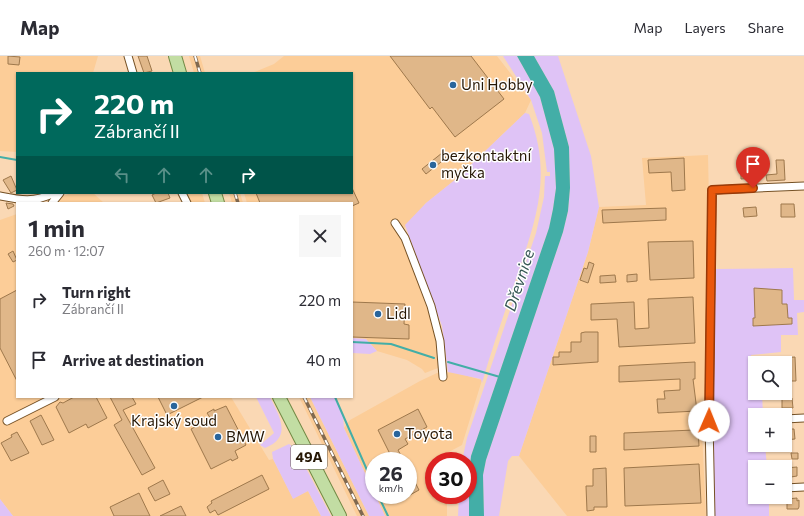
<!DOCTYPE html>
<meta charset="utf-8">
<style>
:root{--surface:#fff;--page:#f7f7f7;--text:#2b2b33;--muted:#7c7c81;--line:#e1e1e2}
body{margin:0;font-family:Commissioner,sans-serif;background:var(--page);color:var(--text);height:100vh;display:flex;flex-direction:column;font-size:15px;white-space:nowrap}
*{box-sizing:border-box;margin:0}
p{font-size:13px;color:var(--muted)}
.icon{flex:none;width:22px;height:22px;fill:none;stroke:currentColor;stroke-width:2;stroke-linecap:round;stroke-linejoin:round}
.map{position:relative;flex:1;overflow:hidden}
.panel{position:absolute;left:16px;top:146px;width:337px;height:196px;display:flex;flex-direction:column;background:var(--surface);border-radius:0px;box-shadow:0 1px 3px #0004}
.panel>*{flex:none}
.guide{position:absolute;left:16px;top:16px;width:337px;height:122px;border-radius:0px;box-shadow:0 1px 3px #0004;background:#00695c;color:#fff;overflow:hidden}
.tools{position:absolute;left:748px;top:300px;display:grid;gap:8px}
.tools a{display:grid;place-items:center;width:44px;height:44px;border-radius:0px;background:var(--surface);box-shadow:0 1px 3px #0004;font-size:20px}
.speed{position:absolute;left:365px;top:396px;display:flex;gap:8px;font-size:20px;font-weight:700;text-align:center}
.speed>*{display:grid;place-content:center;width:52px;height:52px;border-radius:50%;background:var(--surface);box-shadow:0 1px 3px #0004;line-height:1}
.speed small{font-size:10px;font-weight:400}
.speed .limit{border:6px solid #d22;background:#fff;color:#111}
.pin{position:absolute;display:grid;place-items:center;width:34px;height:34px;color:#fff;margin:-41px -17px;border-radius:50% 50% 50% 0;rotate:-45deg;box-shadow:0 0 4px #0007}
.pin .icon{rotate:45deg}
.me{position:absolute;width:44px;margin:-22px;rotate:1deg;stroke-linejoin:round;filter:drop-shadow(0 0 3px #0008)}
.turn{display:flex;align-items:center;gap:14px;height:84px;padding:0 12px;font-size:18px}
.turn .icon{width:52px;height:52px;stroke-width:2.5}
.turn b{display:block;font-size:28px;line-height:34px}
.lanes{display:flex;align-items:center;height:38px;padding:0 12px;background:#0003;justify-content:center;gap:20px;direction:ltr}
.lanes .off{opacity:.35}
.round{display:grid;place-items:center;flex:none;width:42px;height:42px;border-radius:0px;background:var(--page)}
.overview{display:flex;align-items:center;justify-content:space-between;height:68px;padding:0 12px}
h1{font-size:24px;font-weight:700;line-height:30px}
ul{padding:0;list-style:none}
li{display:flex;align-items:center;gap:12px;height:60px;padding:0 12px}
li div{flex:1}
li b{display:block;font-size:15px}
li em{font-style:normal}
header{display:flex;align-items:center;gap:24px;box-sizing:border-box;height:56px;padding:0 20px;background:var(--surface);border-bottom:1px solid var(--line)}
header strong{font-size:19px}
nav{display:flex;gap:22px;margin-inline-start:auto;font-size:14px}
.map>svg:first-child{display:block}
.built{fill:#fccd98}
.green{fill:#dfc3f6}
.water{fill:#43aea7}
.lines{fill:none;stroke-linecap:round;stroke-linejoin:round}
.stream{stroke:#43aea7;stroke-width:2}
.building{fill:#e0b789;stroke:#9e784c}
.street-casing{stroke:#755125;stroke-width:9}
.primary-casing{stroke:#718944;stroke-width:14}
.street{stroke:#fff;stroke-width:7}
.primary{stroke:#c2dda3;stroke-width:12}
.rail-casing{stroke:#806950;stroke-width:3.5}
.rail{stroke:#fff;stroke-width:2;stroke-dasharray:6;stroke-linecap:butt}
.route-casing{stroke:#983908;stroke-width:10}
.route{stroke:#ea580c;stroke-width:7}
.poi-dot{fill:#29659c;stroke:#fff;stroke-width:1.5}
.labels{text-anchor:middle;stroke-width:3;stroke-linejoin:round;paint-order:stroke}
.shield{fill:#fff;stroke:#675d50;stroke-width:1}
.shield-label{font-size:14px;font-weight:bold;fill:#261705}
.poi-label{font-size:15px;fill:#261705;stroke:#fff;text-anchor:start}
.water-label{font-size:16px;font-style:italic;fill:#375755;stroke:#fff}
</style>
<header>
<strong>Map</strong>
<nav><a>Map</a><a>Layers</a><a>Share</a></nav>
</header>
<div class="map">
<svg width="804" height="460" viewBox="0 0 804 460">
<rect width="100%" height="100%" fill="#fad8b4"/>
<path class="built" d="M0 0H98L93 17H17V96L0 95Z
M189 0H200L205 17H194Z
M284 0H497L531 44 525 57 456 123 426 147 400 177 435 274 438 312 425 317 422 313 407 304 377 295 366 283 352 282V147H247L244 137H352V17H252L274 8Z
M708 99 709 146 707 354 701 355 706 460H567L519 400 588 196 599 151 646 149 642 102Z
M71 137H93L104 147H45Z
M186 137H202L205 147H191Z
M229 137H240L243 147H232Z
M17 158V341H231L269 404 273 403 293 442 308 435 321 460H13L0 443V164Z
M453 316 482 324 462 389 445 398V405H434V439H447V460H385L375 439H408V405H374V437L344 372 350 364 420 325 437 317Z
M299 341H310L369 460H357Z"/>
<path class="green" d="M503 0H517L540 41 554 93 556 132 553 153 549 172 471 400 469 418V460H458L459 439H468V405H462L467 382 536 177 544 141 545 120H550V116H547L542 77 531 44Z
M534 0H558L591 100 599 151 588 196 519 400H512L508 405 499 460H484L483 419 486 404 563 176 568 155 570 132 569 91 554 35Z
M525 57 529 58C553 119 536 164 516 223 504 258 492 292 482 327L481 323 448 316 442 270 405 169 426 147 456 123Z
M793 212 794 244H804V256L797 257 798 279H781V296L751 299V307L755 308V337H762L763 359H755V389H765L767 411H755V441H769V460H714L712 382 716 213Z
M352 282 366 283 377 295 370 298 352 297Z
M256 341H270C279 360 293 381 265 392L260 389 274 377Z
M310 341H336L343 360 344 372 385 460H369Z
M289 388 296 393 331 460H321L308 435 293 443 273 403 272 396Z
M0 443 13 460H0Z"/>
<path class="water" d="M517 0H534L554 35 569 91 570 132 568 155 563 176 486 404 483 419 484 460H469V418L471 400 549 172 553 153 556 132 554 93 540 41Z"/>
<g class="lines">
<path class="stream" d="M0 101 17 104
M352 286 391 288 434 302
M448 306 500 321
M335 341 374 430
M378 439 388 460"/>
</g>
<path class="building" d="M8 0 20 1 19 9 8 8Z
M138 0H147L152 15 144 17Z
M390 0H471L504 43 455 81 432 51 430 53Z
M442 97 446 102 426 118 422 113Z
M684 102 685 134 672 135 671 116 649 117 648 104Z
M776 104H784L785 124 767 125 766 119 777 118Z
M748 114H754V122L741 123V116H746Z
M11 120 17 134 11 137 3 124Z
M352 132 359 147 352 150V147H260L256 137H352Z
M156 137H168L170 142 156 147 152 139Z
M6 147 13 148 14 150 8 153Z
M781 148H794L795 161H781Z
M756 151 757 160 744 161 743 152Z
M666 152V164L603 167 602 154Z
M693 185 694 222 650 224 648 186Z
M13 195 17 204 13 206 8 198Z
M589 206 594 208 588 227 580 224 584 212 587 213Z
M637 218V225L627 226V219Z
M615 219 616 226 600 227V220Z
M754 232 782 234V248H787L788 262H792V268L753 270V262H755Z
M17 234V325L0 292V243Z
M693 241 695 287 619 291 617 263 591 264V248L634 246 635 273 649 272 648 243Z
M352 246 405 248 404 268 409 269V283L352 281Z
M585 276H598V306L553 309V301H559V296H571V286H581V277Z
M795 301 796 325H785V307H779V302Z
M695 306V323H693L697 355 658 357 657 343H665L664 335 680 334V323L619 326V310Z
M74 341H96L107 362 88 372 86 368 69 377 56 351 60 346 63 347Z
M110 341H132L136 348 123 354 155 412 142 419 114 369 122 364Z
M158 341H203L167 359Z
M782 342H792L793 352H782Z
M226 350 246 389 235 395 238 402 232 405 231 403 211 413 191 373 211 363 207 357 214 353V355Z
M418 353 427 371 405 383 408 388 398 394 404 405H376L390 398 378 374Z
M41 359 54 384 42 389 30 365Z
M785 373H794L795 383 785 384Z
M694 374H698L699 390 624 394V377Z
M17 376 29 397 11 405 1 387 12 381 11 379Z
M590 380H596V396H590Z
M791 397H798V403H792Z
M699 408 701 447 625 450 624 412Z
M797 411V420L785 422V412Z
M606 412 607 451H594V454L587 455 586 430H593V413Z
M408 413 419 434 408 440Z
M262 419 269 433 218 459 215 454 210 457 207 451 212 447 211 445Z
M163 424 170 438 155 445 148 432Z
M139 437 150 460H114L110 451Z
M797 442V445L799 444V451L798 453H787V443Z
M181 450 186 460H160Z"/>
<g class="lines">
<g class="street-casing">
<path id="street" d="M128 0 133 17
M182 137 187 147
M0 140C20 144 34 147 54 137
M52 147 60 137
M395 167 405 182 431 250 440 285 443 321
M785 363 804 362
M7 365 55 341
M785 432 804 431
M711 460 709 365 712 134 804 130"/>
</g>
<g class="primary-casing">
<path id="primary" d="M175 0 180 17
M215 137 218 147
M279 341 340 460"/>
</g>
<use href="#street" class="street"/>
<use href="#primary" class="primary"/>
<g class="rail-casing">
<path id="rail" d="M195 0 200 17
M235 137 238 147
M304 341 363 460"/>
</g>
<use href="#rail" class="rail"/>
</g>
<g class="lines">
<g class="route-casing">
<path id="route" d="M709 365 712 134 753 132"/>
</g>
<use href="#route" class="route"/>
</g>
<g class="poi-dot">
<circle cx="453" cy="29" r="4"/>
<circle cx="433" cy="109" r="4"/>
<circle cx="378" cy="258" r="4"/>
<circle cx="174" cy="350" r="4"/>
<circle cx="397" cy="378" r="4"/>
<circle cx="218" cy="381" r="4"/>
</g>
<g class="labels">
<rect class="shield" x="291" y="389" width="36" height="24" rx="3"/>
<g class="shield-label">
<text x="309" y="406">49A</text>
</g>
<g class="poi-label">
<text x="461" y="34">Uni Hobby</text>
<text x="441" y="105">bezkontaktní<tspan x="441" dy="17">myčka</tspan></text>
<text x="386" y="263">Lidl</text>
<text x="174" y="370" text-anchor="middle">Krajský soud</text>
<text x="405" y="383">Toyota</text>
<text x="226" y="386">BMW</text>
</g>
<g class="water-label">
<text transform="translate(519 224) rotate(-72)" y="6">Dřevnice</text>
</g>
</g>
</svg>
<div class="tools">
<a><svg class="icon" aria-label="search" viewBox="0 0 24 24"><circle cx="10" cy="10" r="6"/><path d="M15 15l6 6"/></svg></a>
<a>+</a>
<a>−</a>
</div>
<div class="speed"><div>26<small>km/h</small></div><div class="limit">30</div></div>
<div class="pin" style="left:753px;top:132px;background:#d93025"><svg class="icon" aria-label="arrive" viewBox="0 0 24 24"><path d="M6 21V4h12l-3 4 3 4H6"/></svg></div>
<svg class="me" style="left:709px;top:365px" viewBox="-20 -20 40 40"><circle r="19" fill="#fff"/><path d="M0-13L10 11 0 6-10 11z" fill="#ea580c"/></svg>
<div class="guide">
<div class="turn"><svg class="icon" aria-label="right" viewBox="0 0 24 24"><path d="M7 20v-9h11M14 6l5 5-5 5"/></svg><div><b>220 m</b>Zábrančí II</div></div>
<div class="lanes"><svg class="icon off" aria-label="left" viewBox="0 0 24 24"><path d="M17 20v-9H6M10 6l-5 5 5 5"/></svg><svg class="icon off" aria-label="ahead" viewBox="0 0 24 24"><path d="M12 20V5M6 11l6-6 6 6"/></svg><svg class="icon off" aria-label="ahead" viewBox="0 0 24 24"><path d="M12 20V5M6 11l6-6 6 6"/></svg><svg class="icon" aria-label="right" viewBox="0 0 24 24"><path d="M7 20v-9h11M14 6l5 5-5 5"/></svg></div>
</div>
<section class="panel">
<div class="overview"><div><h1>1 min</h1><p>260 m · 12:07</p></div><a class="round"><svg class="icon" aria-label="close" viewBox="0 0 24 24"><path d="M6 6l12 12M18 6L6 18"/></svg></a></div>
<ul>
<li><svg class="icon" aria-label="right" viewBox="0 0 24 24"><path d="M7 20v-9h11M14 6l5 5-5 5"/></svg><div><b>Turn right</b><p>Zábrančí II</p></div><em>220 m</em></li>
<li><svg class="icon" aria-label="arrive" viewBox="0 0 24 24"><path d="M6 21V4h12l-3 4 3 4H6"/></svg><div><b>Arrive at destination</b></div><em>40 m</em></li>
</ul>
</section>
</div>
